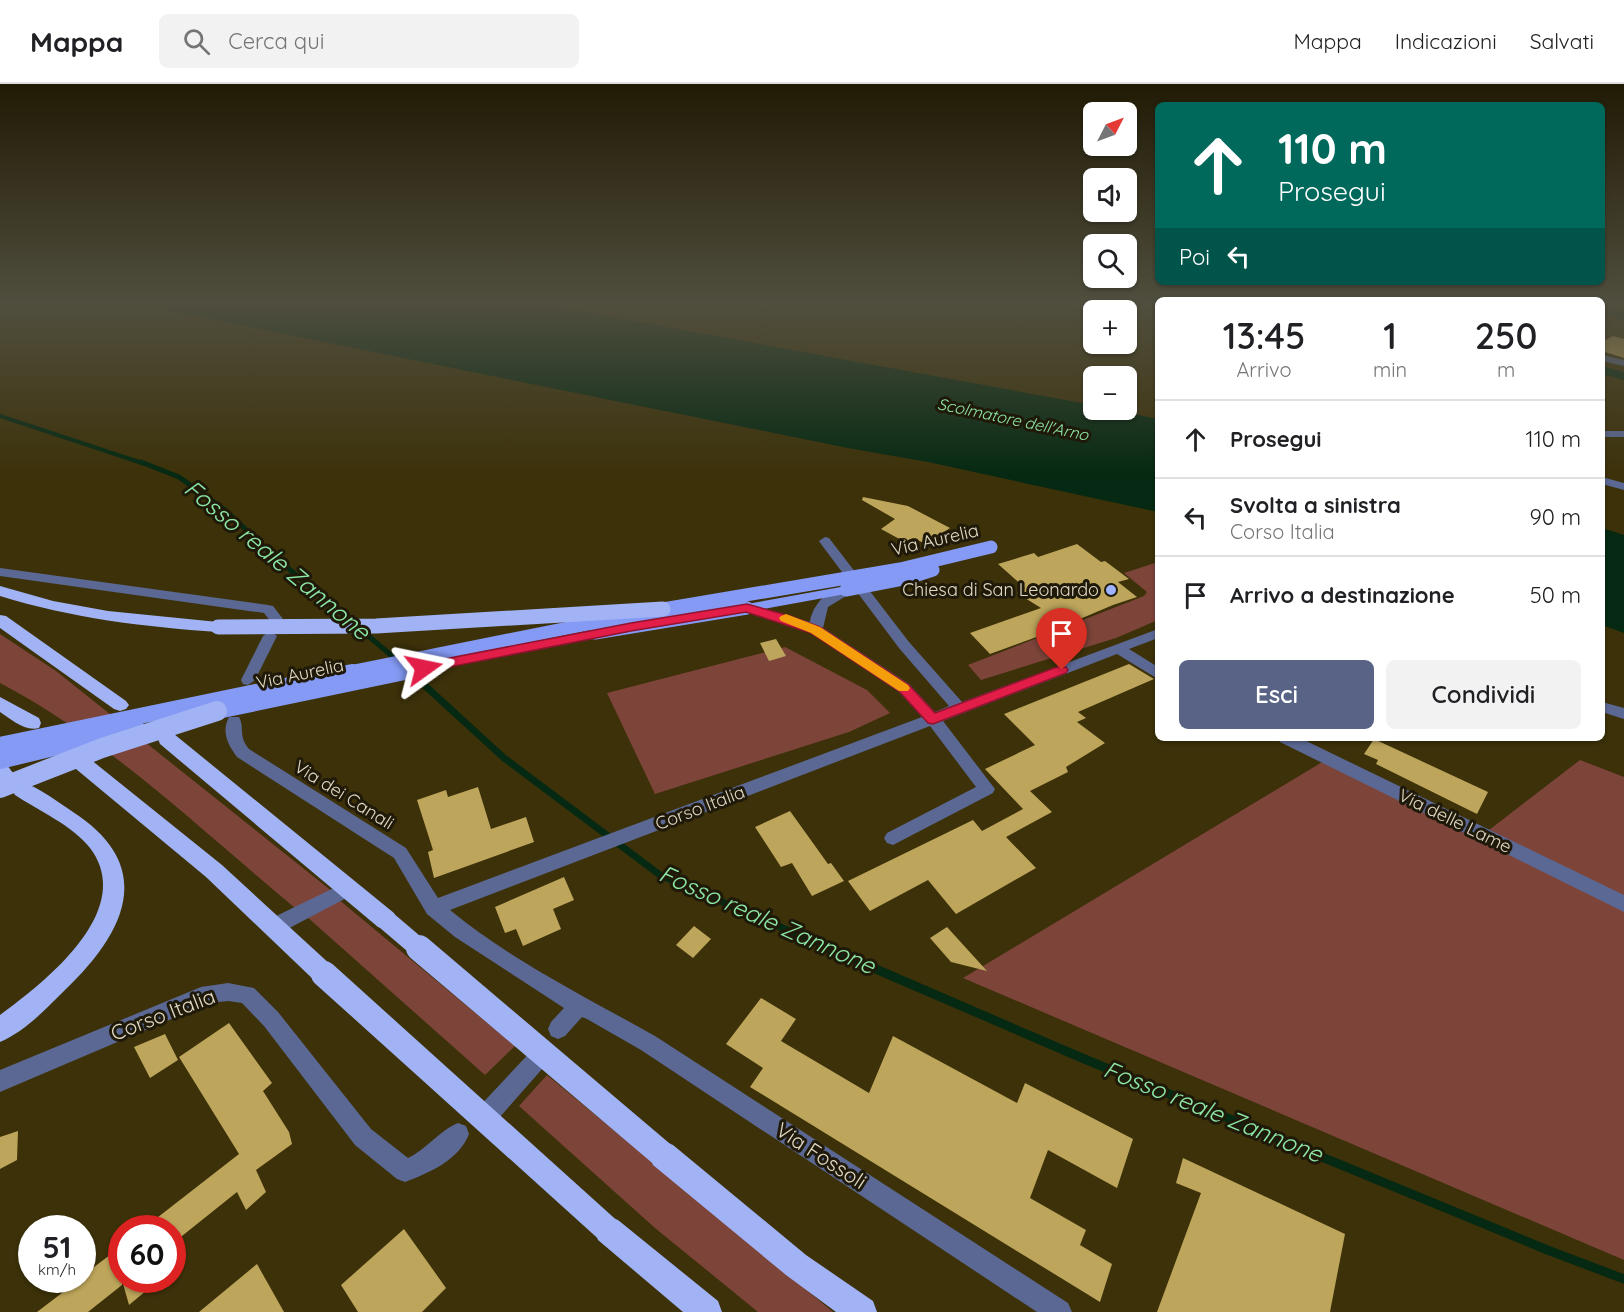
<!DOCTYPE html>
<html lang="it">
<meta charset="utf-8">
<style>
:root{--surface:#fff;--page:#f2f2f2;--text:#202124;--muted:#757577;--line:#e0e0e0;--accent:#596386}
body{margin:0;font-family:Quicksand,sans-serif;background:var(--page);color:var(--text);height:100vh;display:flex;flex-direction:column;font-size:22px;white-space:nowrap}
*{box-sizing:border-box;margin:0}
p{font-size:20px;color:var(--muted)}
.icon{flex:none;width:33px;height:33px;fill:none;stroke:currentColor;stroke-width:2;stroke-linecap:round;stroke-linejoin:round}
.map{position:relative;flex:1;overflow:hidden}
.side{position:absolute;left:1155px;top:213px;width:450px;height:444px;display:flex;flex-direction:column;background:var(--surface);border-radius:9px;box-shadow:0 2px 4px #0004}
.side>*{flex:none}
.guide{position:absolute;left:1155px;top:18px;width:450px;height:183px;border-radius:9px;box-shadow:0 2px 4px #0004;background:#00695c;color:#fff;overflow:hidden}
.needle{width:39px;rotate:48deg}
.buttons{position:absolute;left:1083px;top:18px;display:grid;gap:12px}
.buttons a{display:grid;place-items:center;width:54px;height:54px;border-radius:9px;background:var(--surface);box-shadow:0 2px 4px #0004;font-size:30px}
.speed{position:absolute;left:18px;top:1131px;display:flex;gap:12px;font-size:30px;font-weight:700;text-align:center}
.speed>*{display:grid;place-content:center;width:78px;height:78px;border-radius:50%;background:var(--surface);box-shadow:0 2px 4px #0004;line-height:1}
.speed small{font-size:15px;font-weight:400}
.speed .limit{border:9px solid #d22;background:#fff;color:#111}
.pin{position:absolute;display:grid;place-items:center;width:51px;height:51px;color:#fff;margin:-62px -26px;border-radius:50% 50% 50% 0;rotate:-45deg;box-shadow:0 0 6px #0007}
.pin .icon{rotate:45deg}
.me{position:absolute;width:66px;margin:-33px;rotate:78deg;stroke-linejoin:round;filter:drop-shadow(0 0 4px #0008)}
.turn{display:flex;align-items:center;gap:21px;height:126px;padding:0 24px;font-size:27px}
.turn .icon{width:78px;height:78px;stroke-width:2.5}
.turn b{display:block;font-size:42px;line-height:51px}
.then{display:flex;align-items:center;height:57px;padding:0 24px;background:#0003;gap:12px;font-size:22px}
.eta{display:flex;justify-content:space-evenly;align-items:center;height:102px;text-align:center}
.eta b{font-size:36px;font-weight:600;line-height:42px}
.action{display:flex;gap:12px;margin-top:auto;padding:12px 24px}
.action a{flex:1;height:69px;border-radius:9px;background:var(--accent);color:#fff;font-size:24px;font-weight:600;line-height:69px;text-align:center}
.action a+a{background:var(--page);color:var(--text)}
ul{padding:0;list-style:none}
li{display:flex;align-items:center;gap:18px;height:78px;padding:0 24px;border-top:2px solid var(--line)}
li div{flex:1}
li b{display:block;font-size:22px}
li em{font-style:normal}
header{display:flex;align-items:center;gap:36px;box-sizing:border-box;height:84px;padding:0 30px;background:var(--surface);border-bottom:2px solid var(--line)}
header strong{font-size:28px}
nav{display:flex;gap:33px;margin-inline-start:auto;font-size:21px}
.search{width:420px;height:54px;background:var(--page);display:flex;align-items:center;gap:15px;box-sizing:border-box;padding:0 21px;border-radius:9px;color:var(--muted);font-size:22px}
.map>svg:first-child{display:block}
.green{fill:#7d443a}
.water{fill:#052912}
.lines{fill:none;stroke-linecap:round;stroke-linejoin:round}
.stream-far3{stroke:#052912;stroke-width:4}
.stream-far2{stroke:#052912;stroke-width:5}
.stream-far1{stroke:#052912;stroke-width:7}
.stream{stroke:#052912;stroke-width:9}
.canal{fill:#052912;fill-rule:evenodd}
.building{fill:#bda55b}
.minor{fill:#5b6893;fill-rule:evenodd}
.major{fill:#849af4;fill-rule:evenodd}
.highway{fill:#a1b3f4;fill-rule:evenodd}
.major-bridge-far1{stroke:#849af4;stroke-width:13}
.major-bridge{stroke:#849af4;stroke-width:16}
.highway-bridge-far2{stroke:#a1b3f4;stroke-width:15}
.highway-bridge-far1{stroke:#a1b3f4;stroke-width:20}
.highway-bridge{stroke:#a1b3f4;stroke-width:26}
.route{fill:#e11d48;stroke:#92132f;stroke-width:1.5}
.slow{fill:#f59e0b}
.poi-dot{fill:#9fb3fd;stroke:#1f190a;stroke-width:2}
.labels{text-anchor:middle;stroke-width:6;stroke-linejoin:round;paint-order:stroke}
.far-water-label{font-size:16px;font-style:italic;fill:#8de8a6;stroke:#1f190a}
.street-label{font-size:18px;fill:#e0d9c4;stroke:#1f190a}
.poi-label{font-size:18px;fill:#e0d9c4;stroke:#1f190a;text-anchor:end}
.near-street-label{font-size:21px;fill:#e0d9c4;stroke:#1f190a}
.near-water-label{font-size:24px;font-style:italic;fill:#8de8a6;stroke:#1f190a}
</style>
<header>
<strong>Mappa</strong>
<div class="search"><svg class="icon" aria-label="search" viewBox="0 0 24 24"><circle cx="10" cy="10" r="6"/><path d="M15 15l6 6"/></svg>Cerca qui</div>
<nav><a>Mappa</a><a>Indicazioni</a><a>Salvati</a></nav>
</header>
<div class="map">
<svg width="1624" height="1228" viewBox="0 0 1624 1228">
<rect width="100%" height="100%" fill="#3c3109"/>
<path class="green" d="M1158 478V536L1116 554 981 596 968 581 1144 512 1147 508 1124 489Z
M0 550 56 587 333 808 295 824C202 747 108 655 0 599Z
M785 563 867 606 890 629 849 648 655 710 607 609Z
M1580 676 1624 693V1176L963 894 1324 677 1480 753Z
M338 815 515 962 485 991 306 832Z
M547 991 833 1228H758L655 1144 519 1022Z"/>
<path class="water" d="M137 220H541L1093 321 1094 326H1115L1158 335V428L928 378 848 364Z
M1602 444 1624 451V549L1602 541Z"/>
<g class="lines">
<path class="stream-far3" d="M0 332 145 380"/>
<path class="stream-far2" d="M141 378 179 393 225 426 276 474 398 577"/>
<path class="stream-far1" d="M410 588 504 674 660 791 831 865"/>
<path class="stream" d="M827 864 1082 974 1550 1167 1624 1195"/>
<path class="canal" d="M1602 222 1624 228V236L1602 230Z
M1602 282 1624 288V296L1602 290Z"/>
</g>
<path class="building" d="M1613 252 1624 255V274L1602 267V258Z
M863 413 908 422 950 444 926 460 913 454 905 458 881 445 895 435 862 416Z
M1077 460 1101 478 1105 477 1129 495 1118 498 1137 513 1113 521 1042 551 990 570 970 549 1041 524 1017 509 1025 504 998 480 1034 469 1038 473Z
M776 555 786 572 769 577 760 559Z
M1129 580 1154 595 1078 628 1086 634 1077 638 1105 659 1066 683 1068 688 1030 707 1052 728 1006 753 1036 784 956 830 928 796 870 827 848 797 973 736 982 747 1023 725 985 685 1035 661 1004 630Z
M1374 655 1488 708 1477 730 1376 680 1378 676 1364 670Z
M478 703 491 745 526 733 534 758 434 794 428 768 433 766 417 716 446 706 448 713Z
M790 727 828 780 831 779 844 797 812 812 792 779 781 783 755 743Z
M564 793 574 816 553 825 561 845 523 862 516 845 505 849 495 823Z
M694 842 711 855 693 874 676 861Z
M947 843 987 887 951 878 930 854Z
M761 914 796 935 781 957 869 1009 893 952 1017 1019 1025 999 1133 1055 1117 1104 1048 1066 1030 1114 1086 1146 1080 1161 1112 1180 1100 1218 750 1003 763 984 726 960Z
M229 939 272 999 263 1007 289 1048 292 1060 256 1086 266 1108 246 1126 237 1108 172 1160V1144H144L239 1070 179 973Z
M165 950 178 976 150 994 134 963Z
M18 1047 17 1076 0 1085V1053Z
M1183 1074 1345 1150 1330 1228H1157L1201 1109 1176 1099Z
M404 1145 446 1204 422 1228H358L341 1201Z
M122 1162V1201L88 1228H37L79 1196H82V1192Z
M257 1180 284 1228H199Z
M122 1196H159L129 1221Z"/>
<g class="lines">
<path class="minor" d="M1602 271 1624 276V282L1602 277Z
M1602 347H1624V353H1602Z
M1602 393 1624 399V406L1602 400Z
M825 453 829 454 909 558 962 618 1158 545V554L1129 565 1158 583V595L1117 570 943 637 995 705 993 709 893 761 887 759 884 754 887 749 976 703 930 642 450 826C512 877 586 913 655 952L1068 1219 1072 1228H1037L641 966 587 935 582 933 565 952 558 955 551 952 548 945 551 938 564 924 455 853 427 830 394 774 237 673C228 661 221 648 229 633H239C245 644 238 652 249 665L406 764 438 814 922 633 899 608 811 549 781 537 742 527 740 524 742 521 747 520 810 538C812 521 831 499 851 503L853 506 851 509 828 523 823 544 909 600 935 628 949 622 899 564 821 460 819 457Z
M0 484 268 521 273 522 283 535 276 539 271 538 264 529 0 492Z
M270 547 277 552 255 596 248 601 243 600 241 596 263 552Z
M1602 618 1624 624V635L1602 628Z
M1278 654H1300L1624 811V828L1280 658Z
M348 797 354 800 357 805 354 810 280 849 273 851 266 849 264 843 266 837Z
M228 899 254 904 278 928 371 1045 408 1074C427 1065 440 1046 458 1039L466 1042 469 1050C459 1076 429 1089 405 1098L397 1095 355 1061 264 942 242 919 228 917 209 919 0 1008V986L201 903Z
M543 959 550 962 553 969 550 976 492 1042 484 1045 476 1042 473 1034 476 1026 536 962Z"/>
<path class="major" d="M846 502 851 503 853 506 851 509 747 528 740 524 747 520Z"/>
<path class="highway" d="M0 502 53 517 108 527 218 538 224 539 226 543 224 547 218 548C144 543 71 534 0 512Z
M0 531 6 532 126 617 129 621 126 625 120 627 114 625 0 544Z
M0 613 39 634 41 639 39 644C25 648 11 635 0 628Z
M167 648 174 650 394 829 397 836 394 843 386 846 378 843 160 660 158 655 160 650Z
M83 673 90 675 222 781 332 882 336 890 332 898 324 901 316 898 206 793 76 685 73 680 76 675Z
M0 679 7 681 13 689 10 694 0 695Z
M22 698C40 704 58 718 73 728 158 783 125 849 64 907 46 925 24 948 0 958V931C45 898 137 826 90 764 72 741 39 727 15 711L12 706 15 701Z
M663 1057 673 1061 806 1171 873 1217 877 1228H836L786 1191 653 1081 649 1071 653 1061Z
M608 1132 618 1136 718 1217 722 1228H683L598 1156 594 1146 598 1136Z"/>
<path class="major-bridge-far1" d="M846 506 908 494 933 486
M595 549 747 524
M344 589 663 525 900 485 991 463
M398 589 413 586"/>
<path class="major-bridge" d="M208 629 405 588
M0 661 352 588
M0 677 137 644"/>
<path class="highway-bridge-far2" d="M218 543 376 542 663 525"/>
<path class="highway-bridge-far1" d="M0 704 102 664 217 627
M386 836 420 865"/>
<path class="highway-bridge" d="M419 864 663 1071
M324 890 608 1146"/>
</g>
<linearGradient id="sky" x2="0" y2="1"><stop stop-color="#211b05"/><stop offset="0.56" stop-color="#504e3e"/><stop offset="1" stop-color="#504e3e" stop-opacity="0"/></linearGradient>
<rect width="1624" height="392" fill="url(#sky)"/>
<path class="route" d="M747 520 790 532 820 543 909 601 935 629 1057 583H1066L1068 586 1066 589 933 640 928 639 899 607 811 549 746 528 631 547 424 588 418 584 424 579 631 539Z"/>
<path class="slow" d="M786 530 820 543 908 601 910 604 908 607H899L811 549 781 537 779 534 781 532Z"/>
<circle class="poi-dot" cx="1111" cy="506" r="6"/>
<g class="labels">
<g class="far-water-label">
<text transform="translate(1013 335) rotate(12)" y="6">Scolmatore dell'Arno</text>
</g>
<g class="street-label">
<text transform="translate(935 456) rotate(-13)" y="6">Via Aurelia</text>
<text transform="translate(300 590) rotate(-12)" y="6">Via Aurelia</text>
<text transform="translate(344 711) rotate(32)" y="6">Via dei Canali</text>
<text transform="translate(700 724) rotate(-21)" y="6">Corso Italia</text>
<text transform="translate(1455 737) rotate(26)" y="6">Via delle Lame</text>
</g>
<g class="poi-label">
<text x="1099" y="512">Chiesa di San Leonardo</text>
</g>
<g class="near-street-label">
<text transform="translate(163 931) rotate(-21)" y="7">Corso Italia</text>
<text transform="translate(821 1072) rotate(33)" y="7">Via Fossoli</text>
</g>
<g class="near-water-label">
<text transform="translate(277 476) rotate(40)" y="8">Fosso reale Zannone</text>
<text transform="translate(767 836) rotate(24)" y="8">Fosso reale Zannone</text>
<text transform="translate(1213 1028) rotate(22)" y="8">Fosso reale Zannone</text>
</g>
</g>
</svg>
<div class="buttons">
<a><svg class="needle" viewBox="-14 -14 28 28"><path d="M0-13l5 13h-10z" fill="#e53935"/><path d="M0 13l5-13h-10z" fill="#757577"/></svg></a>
<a><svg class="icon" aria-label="sound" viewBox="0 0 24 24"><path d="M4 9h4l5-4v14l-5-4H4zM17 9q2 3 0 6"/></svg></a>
<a><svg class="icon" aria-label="search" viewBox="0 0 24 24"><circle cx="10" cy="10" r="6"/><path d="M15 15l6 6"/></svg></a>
<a>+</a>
<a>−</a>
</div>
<div class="speed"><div>51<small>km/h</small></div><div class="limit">60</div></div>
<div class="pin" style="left:1062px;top:586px;background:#d93025"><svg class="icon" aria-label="arrive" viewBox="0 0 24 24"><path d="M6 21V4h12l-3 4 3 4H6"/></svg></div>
<svg class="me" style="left:424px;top:584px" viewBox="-20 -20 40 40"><path d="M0-17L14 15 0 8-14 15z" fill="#e11d48" stroke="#fff" stroke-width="4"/></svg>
<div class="guide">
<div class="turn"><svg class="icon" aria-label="ahead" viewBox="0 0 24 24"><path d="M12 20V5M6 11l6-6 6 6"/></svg><div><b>110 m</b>Prosegui</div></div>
<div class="then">Poi<svg class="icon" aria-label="left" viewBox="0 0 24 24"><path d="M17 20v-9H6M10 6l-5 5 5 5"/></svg></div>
</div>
<section class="side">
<div class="eta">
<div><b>13:45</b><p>Arrivo</p></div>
<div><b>1</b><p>min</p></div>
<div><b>250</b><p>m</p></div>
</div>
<ul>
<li><svg class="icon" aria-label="ahead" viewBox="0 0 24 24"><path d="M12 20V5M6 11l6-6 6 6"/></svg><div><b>Prosegui</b></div><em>110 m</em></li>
<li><svg class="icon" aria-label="left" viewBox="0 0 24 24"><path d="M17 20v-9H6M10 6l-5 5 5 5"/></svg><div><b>Svolta a sinistra</b><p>Corso Italia</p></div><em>90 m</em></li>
<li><svg class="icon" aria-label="arrive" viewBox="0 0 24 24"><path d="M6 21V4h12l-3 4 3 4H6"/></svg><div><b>Arrivo a destinazione</b></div><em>50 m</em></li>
</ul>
<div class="action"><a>Esci</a><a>Condividi</a></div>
</section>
</div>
